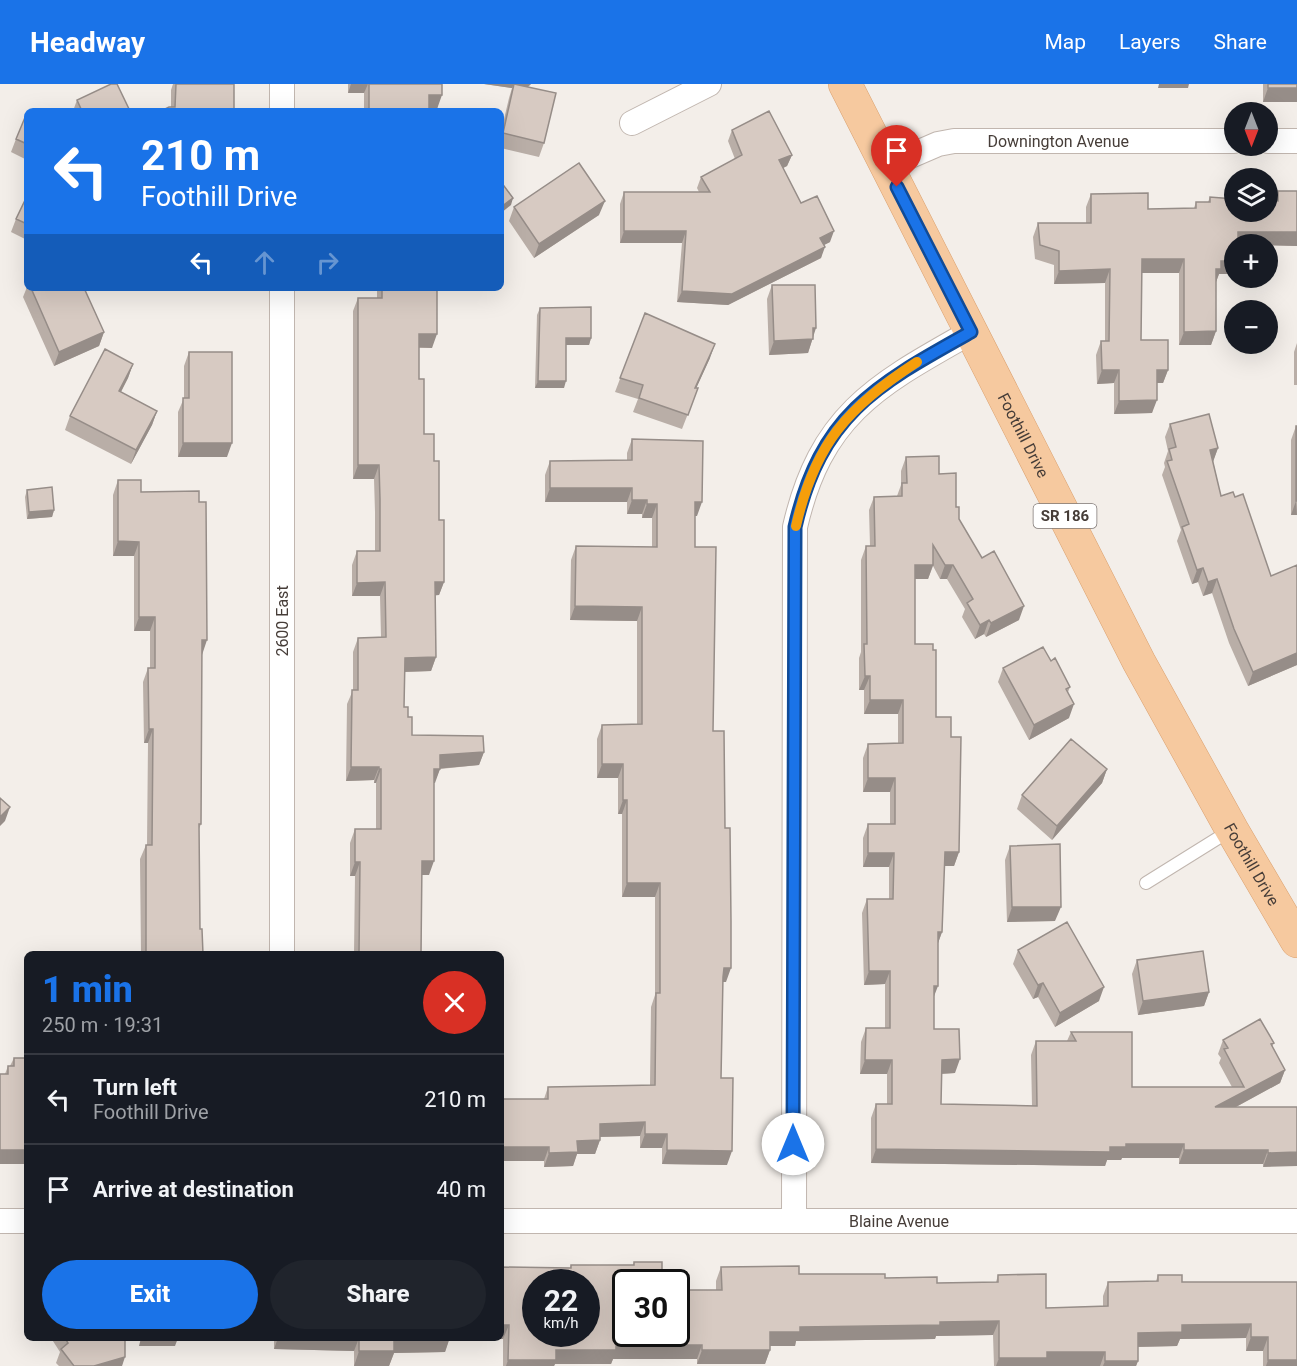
<!DOCTYPE html>
<meta charset="utf-8">
<style>
:root{--surface:#171b24;--page:#20242c;--text:#f1f3f6;--muted:#9ea1a6;--line:#363941;--accent:#1a73e8}
body{margin:0;font-family:Roboto,sans-serif;background:var(--page);color:var(--text);height:100vh;display:flex;flex-direction:column;font-size:22px;white-space:nowrap}
*{box-sizing:border-box;margin:0}
p{font-size:20px;color:var(--muted)}
.icon{flex:none;width:33px;height:33px;fill:none;stroke:currentColor;stroke-width:2;stroke-linecap:round;stroke-linejoin:round}
.map{position:relative;flex:1;overflow:hidden}
.side{position:absolute;left:24px;top:867px;width:480px;height:390px;display:flex;flex-direction:column;background:var(--surface);border-radius:9px;box-shadow:0 6px 24px #0002}
.side>*{flex:none}
.hud{position:absolute;left:24px;top:24px;width:480px;height:183px;border-radius:9px;box-shadow:0 6px 24px #0002;background:#1a73e8;color:#fff;overflow:hidden}
.needle{width:39px;rotate:180deg}
.buttons{position:absolute;left:1224px;top:18px;display:grid;gap:12px}
.buttons a{display:grid;place-items:center;width:54px;height:54px;border-radius:50%;background:var(--surface);box-shadow:0 6px 24px #0002;font-size:30px}
.speed{position:absolute;left:522px;top:1185px;display:flex;gap:12px;font-size:30px;font-weight:700;text-align:center}
.speed>*{display:grid;place-content:center;width:78px;height:78px;border-radius:50%;background:var(--surface);box-shadow:0 6px 24px #0002;line-height:1}
.speed small{font-size:15px;font-weight:400}
.speed .limit{border:3px solid #111;border-radius:9px;background:#fff;color:#111}
.pin{position:absolute;display:grid;place-items:center;width:51px;height:51px;color:#fff;margin:-62px -26px;border-radius:50% 50% 50% 0;rotate:-45deg;box-shadow:0 0 6px #0007}
.pin .icon{rotate:45deg}
.me{position:absolute;width:66px;margin:-33px;rotate:0deg;stroke-linejoin:round;filter:drop-shadow(0 0 4px #0008)}
.turn{display:flex;align-items:center;gap:21px;height:126px;padding:0 18px;font-size:27px}
.turn .icon{width:78px;height:78px;stroke-width:2.5}
.turn b{display:block;font-size:42px;line-height:51px}
.lanes{display:flex;align-items:center;height:57px;padding:0 18px;background:#0003;justify-content:center;gap:30px;direction:ltr}
.lanes .off{opacity:.35}
.round{display:grid;place-items:center;flex:none;width:63px;height:63px;border-radius:32px;background:var(--page)}
.headline{display:flex;align-items:center;justify-content:space-between;height:102px;padding:0 18px}
h1{font-size:36px;font-weight:800;line-height:45px;color:var(--accent)}
.button{display:flex;gap:12px;margin-top:auto;padding:12px 18px}
.button a{flex:1;height:69px;border-radius:36px;background:var(--accent);color:#fff;font-size:24px;font-weight:800;line-height:69px;text-align:center}
.button a+a{background:var(--page);color:var(--text)}
ul{padding:0;list-style:none}
li{display:flex;align-items:center;gap:18px;height:90px;padding:0 18px;border-top:2px solid var(--line)}
li div{flex:1}
li b{display:block;font-size:22px}
li em{font-style:normal}
header{display:flex;align-items:center;gap:36px;box-sizing:border-box;height:84px;padding:0 30px;background:var(--accent);color:#fff}
header strong{font-size:28px}
nav{display:flex;gap:33px;margin-inline-start:auto;font-size:21px}
.map>svg:first-child{display:block}
.lines{fill:none;stroke-linecap:round;stroke-linejoin:round}
.service-casing{stroke:#c1b6af;stroke-width:14}
.minor-casing{stroke:#c1b6af;stroke-width:26}
.primary-casing{stroke:#daa170;stroke-width:34}
.service{stroke:#fff;stroke-width:12}
.minor{stroke:#fff;stroke-width:24}
.primary{stroke:#f6c99f;stroke-width:33}
.wall{fill:#b9aea7}
.shaded-wall{fill:#968d88}
.building{fill:#d7cac2;stroke:#968d88;stroke-width:1.5;fill-rule:evenodd}
.route-casing{stroke:#114b97;stroke-width:15}
.route{stroke:#1a73e8;stroke-width:10}
.slow{stroke:#f59e0b;stroke-width:10}
.labels{text-anchor:middle;stroke-width:6;stroke-linejoin:round;paint-order:stroke}
.shield{fill:#fff;stroke:#7e7774;stroke-width:1.5}
.shield-label{font-size:15px;font-weight:bold;fill:#463d38}
.street-label{font-size:16px;fill:#463d38;stroke:#fff}
</style>
<header>
<strong>Headway</strong>
<nav><a>Map</a><a>Layers</a><a>Share</a></nav>
</header>
<div class="map">
<svg width="1297" height="1282" viewBox="0 0 1297 1282">
<rect width="100%" height="100%" fill="#f3eee9"/>
<g class="lines">
<g class="service-casing">
<path id="service" d="M1146 799 1231 746"/>
</g>
<g class="minor-casing">
<g id="minor">
<path d="M282 27V0"/>
<path d="M632 39 709 0"/>
<path d="M1268 57H1297"/>
<path id="s1" d="M887 82 938 60 954 57H1234"/>
<path d="M282 870V204"/>
<path d="M0 1137H27"/>
<path id="s2" d="M501 1137H1297"/>
<path d="M794 1137 795 443C821 330 877 301 971 248"/>
</g>
</g>
<g class="primary-casing">
<g id="primary">
<path id="s3" d="M845 0 1139 578 1232 746 1297 857"/>
</g>
</g>
<use href="#service" class="service"/>
<use href="#minor" class="minor"/>
<use href="#primary" class="primary"/>
</g>
<path class="wall" d="M173 0H234V27L171 23V6Z
M348 0H442L437 25H429V27H364V9H348Z
M484 0H531L528 3 544 59 539 73 501 64V48L509 14 512 4Z
M1263 0H1297V18H1263Z
M77 16 130 27H73Z
M27 31V76L11 68 16 55Z
M732 46 792 71 787 82 783 84 801 119 830 158 824 161 821 174 728 221 677 218 682 159H620V120L624 108H699L697 104 701 93 735 75 728 57Z
M1278 107 1297 162 1234 160V187L1233 190H1219L1216 198V247L1211 261H1179V189H1142L1141 256 1168 286 1163 299H1157L1152 329 1114 330V299L1097 300 1096 271 1101 257H1105V199L1054 200V181L1035 175 1033 153 1038 139H1086V123L1091 110 1148 125 1194 124 1196 118H1208L1210 113 1275 117Z
M27 112V156L11 148 16 135Z
M514 123 599 131 534 174 509 137Z
M772 201 813 253 808 269 769 271 767 215Z
M27 203V204H31L104 248 99 262 54 282 23 213Z
M377 204H437L432 264H419V295L424 350 434 377 444 498 439 511H435L436 573 431 587 405 588 404 623 412 651 484 668 479 681 440 685 434 699 429 791H422L421 870H354L355 792H350V759L355 745H376V699H374V696L346 697 347 620 353 606V568L358 554 381 553 380 512H352V481L357 467H375V428L374 395H353V227L358 214H377Z
M540 224 591 254 589 261H566L564 304H535L537 231Z
M645 229 710 274 696 304H698L682 345 633 328 638 315 615 308Z
M1297 259V301H1294V268Z
M189 268 227 373H178V328L184 314V282Z
M133 280 128 294 121 308 157 327 152 341 131 380 65 346 70 332Z
M1170 340 1218 364 1213 377 1221 412 1235 413 1271 492 1297 481V581L1248 602 1229 559 1212 509 1203 512 1198 498 1192 500 1177 457 1181 446 1162 391 1165 383 1164 379 1168 367 1165 353Z
M1296 342H1297V431H1291V356Z
M632 355 697 432H695V463L713 647 726 898H723L721 994 727 1081 662 1080V1064H640V1052L600 1053V1056L595 1070H577L573 1082 544 1083V1015L548 1003 650 1001 651 923 655 911V813H622V730H618V694H597V655L602 641 637 640V537L570 536 571 476 576 462 652 463V434H642V430H627V418H545V391L550 377 627 376V369Z
M906 373 939 390 956 423 959 435 982 474 1019 536 986 553 984 550 975 555 962 533 965 525 947 495H940L933 482 928 495H915V560L936 633 951 653 959 768 954 782H944L942 848 938 859 934 912V945L955 989 942 990 941 1020 1032 1022 1031 971 1036 957H1067L1071 948 1132 1003H1232L1219 979 1221 974 1218 970 1223 956 1274 959 1272 963 1285 986 1280 999 1236 1023H1297L1263 1083V1080H1179V1074H1122L1121 1076H1107L1105 1082 871 1079V1034L876 1020H887V990H860L861 958 866 944H885V900L864 901 862 829 867 815H889V783H863V754L868 740H890V708H863V674L868 660H898V630H864V606H859V574L861 568V476L866 462H870L869 426 874 413 897 412 901 401V387Z
M118 396 141 408 202 569 201 740 199 745 200 845 203 870H141L140 775 146 761H147L148 659H144L143 598 148 584H150V547H134V472H113V411Z
M27 406 54 426 52 433 27 435 25 413Z
M1051 577 1070 603 1068 608 1069 634 1029 656 998 598 1003 584Z
M1107 685 1102 699 1052 756 1017 725 1022 711Z
M1010 762 1055 837 1007 838 1005 776Z
M1018 866 1099 917 1055 943 1038 913 1033 915 1013 880Z
M1137 876 1209 908 1204 922 1138 931 1132 890Z
M14 974 27 1080H0L5 990 8 982H10Z
M634 1178 626 1250 716 1206V1197L721 1183 799 1190 885 1194 937 1199 996 1198 998 1191 1046 1224 1103 1222V1212L1108 1198 1156 1197 1158 1191 1182 1198H1297V1282H1263V1267H1246V1254L1180 1255 1177 1262 1138 1263V1277L1136 1282H994L993 1251 936 1252 935 1255 796 1257 795 1262H770V1266L765 1280H697V1275H613L611 1280H555L554 1282H503V1255L449 1256 445 1268 394 1269 389 1282H354V1267L274 1265V1254H501V1183L570 1184 571 1181H633Z
M51 1254H125L122 1282H59L56 1279 60 1268Z"/>
<path class="shaded-wall" d="M351 0H368L364 9H348Z
M484 0H514L512 4Z
M514 0H531L525 5Z
M1159 0H1189L1188 4H1158Z
M1268 4H1297V18H1263Z
M429 11H442L437 25H424Z
M792 71 787 82 775 88 779 76Z
M513 114 511 121 501 129V123Z
M605 117 599 131 534 174 539 160Z
M624 147H686L682 159H620Z
M834 147 830 158 816 165 820 154Z
M1238 148H1297V162L1234 160Z
M825 163 821 174 728 221 677 218 682 207Z
M1142 175H1184L1179 189H1137Z
M1221 177H1234V187L1233 190H1219L1216 198V185Z
M1110 185 1105 199 1054 200 1059 187Z
M813 244H816L808 269 769 271 774 257Z
M1216 247 1211 261H1179L1184 248Z
M104 248 99 262 54 282 59 268Z
M419 250H437L432 264 414 263Z
M566 254H591L589 261H564Z
M715 260 710 274 690 318 695 304Z
M133 280 128 294 114 321 119 307Z
M1102 286H1119L1114 299 1097 300Z
M1157 286H1168L1163 299H1152Z
M538 297H566L564 304H535Z
M1157 316 1152 329 1114 330 1119 317Z
M157 327 152 341 131 380 136 366Z
M183 359H232L227 373H178Z
M1218 364 1213 378 1210 366Z
M358 381H379L374 395H353Z
M550 404H632L627 418H545Z
M632 416H647L642 430H627Z
M1296 417 1297 431H1291Z
M695 418H702L697 432H690Z
M647 420H657L652 434H642Z
M54 426 52 433 27 435 29 428Z
M118 457 139 458 134 472H113Z
M915 481H933L928 495H910Z
M945 481H953L947 495H940Z
M1203 484 1198 498 1192 500 1197 486Z
M1217 495 1212 509 1203 512 1208 498Z
M385 498 380 512H352L357 499Z
M435 498H444L439 511 430 512Z
M575 522 642 523 637 537 570 536Z
M1024 522 1019 536 986 553 991 539Z
M139 533H155L150 547H134Z
M989 536 984 550 975 555 980 541Z
M202 556H207L202 571Z
M1297 569V581L1248 602 1253 588Z
M436 573 431 587 400 588 405 574Z
M865 592H870L864 606H859Z
M870 616H903L898 630H864Z
M1074 620 1069 634 1029 656 1034 641Z
M149 645H153L148 659H144Z
M484 668 479 681 435 685 440 671Z
M602 680H623L618 694H597Z
M351 683H379L374 696 346 697Z
M379 685H381L376 699H374Z
M434 685H440L435 699H429Z
M1107 685 1102 699 1052 756 1057 742Z
M868 694H895L890 708H863Z
M623 716H627L622 730H618Z
M10 723 5 737 0 742V733Z
M945 768H959L954 782H940Z
M868 769H894L889 783H863Z
M422 777H434L429 791H417Z
M355 778H360L355 792H350Z
M627 799H660L655 813H622Z
M1012 823H1061L1055 837 1007 838Z
M938 848H942L937 862Z
M724 884H731L726 898H719Z
M869 887H890L885 900 864 901Z
M1043 899 1038 913 1033 915 1038 901Z
M934 902H938L933 915Z
M1104 903 1099 917 1055 943 1060 929Z
M1209 908 1204 922 1138 931 1143 917Z
M960 975 955 989 937 990 942 976Z
M865 976H892L887 990H860Z
M1285 986 1280 999 1210 1037 1215 1023Z
M645 1038 640 1052 595 1053 600 1040Z
M645 1050H667L662 1064H640Z
M600 1056 595 1070H577L573 1082 544 1083 549 1069 577 1057Z
M1126 1060H1184L1179 1074H1122L1121 1076H1107L1105 1082 871 1079 876 1065 1110 1063Z
M501 1063H549L544 1077H501Z
M0 1066H27V1080H0Z
M667 1066 732 1067 727 1081 662 1080Z
M1184 1066H1268L1263 1080H1179Z
M1297 1068V1082L1263 1083 1268 1069Z
M999 1237 993 1251 936 1252 935 1255 796 1257 795 1262H765L770 1248 800 1243 940 1238Z
M1251 1240 1246 1254 1180 1255 1177 1262 1133 1263 1138 1249 1182 1241Z
M501 1241H509L503 1255 449 1256 445 1268 394 1269 389 1282H354L359 1267 394 1255 501 1254Z
M1251 1253H1268L1263 1267H1246Z
M141 1254H178L175 1262H139Z
M278 1254H359L354 1267 274 1265Z
M616 1261H702L697 1275H613L611 1280H555L554 1282H506L508 1276 556 1266Z
M702 1266H770L765 1280H697Z
M1047 1268H1105L1100 1282H996L999 1274Z
M125 1273 122 1282H94Z
M1268 1276H1297V1282H1266Z
M1105 1277H1138L1136 1282H1103Z"/>
<path class="building" d="M111 0H117L130 27H82L77 16Z
M176 0H234V27H161L169 23H175Z
M369 0H442V11H429V27H369Z
M514 0 556 9 544 59 503 49Z
M1268 0H1297V4H1268Z
M769 27 792 71 779 76 801 119 817 112 834 147 820 154 825 163 732 210 682 207 686 147H624V108H710L701 93 742 71 732 46Z
M26 31H27V60L16 55Z
M579 79 605 117 539 160 514 123Z
M501 98 513 114 501 123Z
M1278 107H1297V148H1238V160H1234V177H1221V185H1216V247L1184 248V175H1142L1141 256H1168V286H1157V316L1119 317V286H1102L1101 257H1109L1110 185 1059 187V167L1040 161 1038 139H1091V110L1148 109V125L1196 124V118H1210V113L1234 115V128H1268V116L1278 117Z
M27 112V140L16 135Z
M772 201H815L816 244H813V255L774 257Z
M31 204H84L104 248 59 268Z
M382 204H437V250H419V295H424V350H434V377H439V436H444V498H435L436 573 405 574 404 623H408V633H412V651L483 652 484 668 440 671V685H434V777H422L421 870H359L360 778H355V745H381V685H379V683H351L352 606H358V554L386 553 385 498 357 499V467H380V415L379 381H358V214H382Z
M591 223V254H566V297H538L540 224Z
M645 229 715 260 695 304H698L688 331 639 314 643 301 620 294Z
M105 265 133 280 119 307 157 327 136 366 70 332Z
M189 268H232V359H183V314H189Z
M1209 330 1218 364 1210 366 1221 412 1233 408 1235 413 1243 410 1271 492 1297 481V569L1253 588 1234 545 1217 495 1208 498 1203 484 1197 486 1182 443 1189 440 1167 377 1172 376 1169 365 1176 363 1170 340Z
M1296 342H1297V417H1296Z
M632 355 703 357 702 418H695V463H716L713 647H724L725 744H730L731 837V884H724L723 893 721 994H733L732 1067 667 1066V1050H645V1038L600 1040V1056L577 1057 578 1068 549 1069V1063H501V1015H548V1003L655 1001 656 909H660V799H627V716H623V680H602V641L642 640V523L575 522 576 462 657 463V420H647V416H632V404H550V377L632 376Z
M939 372V390L956 389V423H959V435L982 474 994 467 1024 522 991 539 989 536 980 541 967 519 973 515 953 481H945L933 461V481H915V560H933V566H936V633H951V653H961L959 768H945L942 848H938V902H934V945H959L960 975 942 976 941 1020 1037 1022 1036 957H1076L1071 948H1132V1003H1244L1224 965 1228 964 1223 956 1260 935 1274 959 1271 960 1285 986 1215 1023H1297V1068L1268 1069V1066H1184V1060H1126V1063H1110V1068L876 1065V1020H892V976H865L866 944H890V887H869L867 815H893L894 769H868V740H895V694H868V660L903 659V616H870V592H865L864 560H867L866 462H875L874 413 902 412V399H907L906 373Z
M118 396H141V408L199 407V418H206L207 556H202L201 740H199L200 845H202L203 870H146V761H152L153 645H149L148 584H155V533H139V458L118 457Z
M52 403 54 426 29 428 27 406Z
M1043 563 1051 577 1055 574 1070 603 1066 605 1074 620 1034 641 1003 584Z
M1071 655 1107 685 1057 742 1022 711Z
M0 714 10 723 0 733Z
M1060 760 1061 823H1012L1010 762Z
M1067 838 1104 903 1060 929 1043 899 1038 901 1018 866Z
M1203 867 1209 908 1143 917 1137 876Z
M14 974H27V1066H0V990H8V982H14Z
M634 1178H662V1198H626V1250H676V1206H722L721 1183 799 1182V1190H885V1194L937 1193V1199L998 1198V1191L1046 1190V1224L1108 1222V1198L1158 1197V1191H1182V1198H1297V1276H1268V1253H1251V1240L1182 1241V1248L1138 1249V1277H1105V1268H1047V1274H999V1237L940 1238V1241L800 1243V1248H770V1266H702V1261H616V1266H556V1276H508L509 1241H501V1183L571 1184V1181H634ZM536 1198H586V1250H536Z
M65 1254H125V1273L94 1282H74L61 1265 68 1259Z
M359 1254H450L394 1255V1267H359Z"/>
<g class="lines">
<g class="route-casing">
<path id="route" d="M793 1060 795 443C821 330 876 301 971 248L897 103"/>
</g>
<use href="#route" class="route"/>
<path class="slow" d="M796 442C815 359 847 324 917 278"/>
</g>
<g class="labels">
<rect class="shield" x="1033.5" y="420" width="63" height="24" rx="4.5"/>
<g class="shield-label">
<text x="1065" y="437">SR 186</text>
</g>
<g class="street-label">
<text dy="6" stroke="none"><textPath href="#s1" startOffset="176">Downington Avenue</textPath></text>
<text dy="6" stroke="none"><textPath href="#s3" startOffset="394">Foothill Drive</textPath></text>
<text transform="translate(282 537) rotate(-90)" y="6">2600 East</text>
<text dy="6" stroke="none"><textPath href="#s3" startOffset="880">Foothill Drive</textPath></text>
<text dy="6" stroke="none"><textPath href="#s2" startOffset="398">Blaine Avenue</textPath></text>
</g>
</g>
</svg>
<div class="buttons">
<a><svg class="needle" viewBox="-14 -14 28 28"><path d="M0-13l5 13h-10z" fill="#e53935"/><path d="M0 13l5-13h-10z" fill="#9ea1a6"/></svg></a>
<a><svg class="icon" aria-label="layers" viewBox="0 0 24 24"><path d="M12 4l9 5-9 5-9-5zM3 14l9 5 9-5"/></svg></a>
<a>+</a>
<a>−</a>
</div>
<div class="speed"><div>22<small>km/h</small></div><div class="limit">30</div></div>
<div class="pin" style="left:897px;top:103px;background:#d93025"><svg class="icon" aria-label="arrive" viewBox="0 0 24 24"><path d="M6 21V4h12l-3 4 3 4H6"/></svg></div>
<svg class="me" style="left:793px;top:1060px" viewBox="-20 -20 40 40"><circle r="19" fill="#fff"/><path d="M0-13L10 11 0 6-10 11z" fill="#1a73e8"/></svg>
<div class="hud">
<div class="turn"><svg class="icon" aria-label="left" viewBox="0 0 24 24"><path d="M17 20v-9H6M10 6l-5 5 5 5"/></svg><div><b>210 m</b>Foothill Drive</div></div>
<div class="lanes"><svg class="icon" aria-label="left" viewBox="0 0 24 24"><path d="M17 20v-9H6M10 6l-5 5 5 5"/></svg><svg class="icon off" aria-label="ahead" viewBox="0 0 24 24"><path d="M12 20V5M6 11l6-6 6 6"/></svg><svg class="icon off" aria-label="right" viewBox="0 0 24 24"><path d="M7 20v-9h11M14 6l5 5-5 5"/></svg></div>
</div>
<section class="side">
<div class="headline"><div><h1>1 min</h1><p>250 m · 19:31</p></div><a class="round" style="background:#d93025;color:#fff"><svg class="icon" aria-label="close" viewBox="0 0 24 24"><path d="M6 6l12 12M18 6L6 18"/></svg></a></div>
<ul>
<li><svg class="icon" aria-label="left" viewBox="0 0 24 24"><path d="M17 20v-9H6M10 6l-5 5 5 5"/></svg><div><b>Turn left</b><p>Foothill Drive</p></div><em>210 m</em></li>
<li><svg class="icon" aria-label="arrive" viewBox="0 0 24 24"><path d="M6 21V4h12l-3 4 3 4H6"/></svg><div><b>Arrive at destination</b></div><em>40 m</em></li>
</ul>
<div class="button"><a>Exit</a><a>Share</a></div>
</section>
</div>
